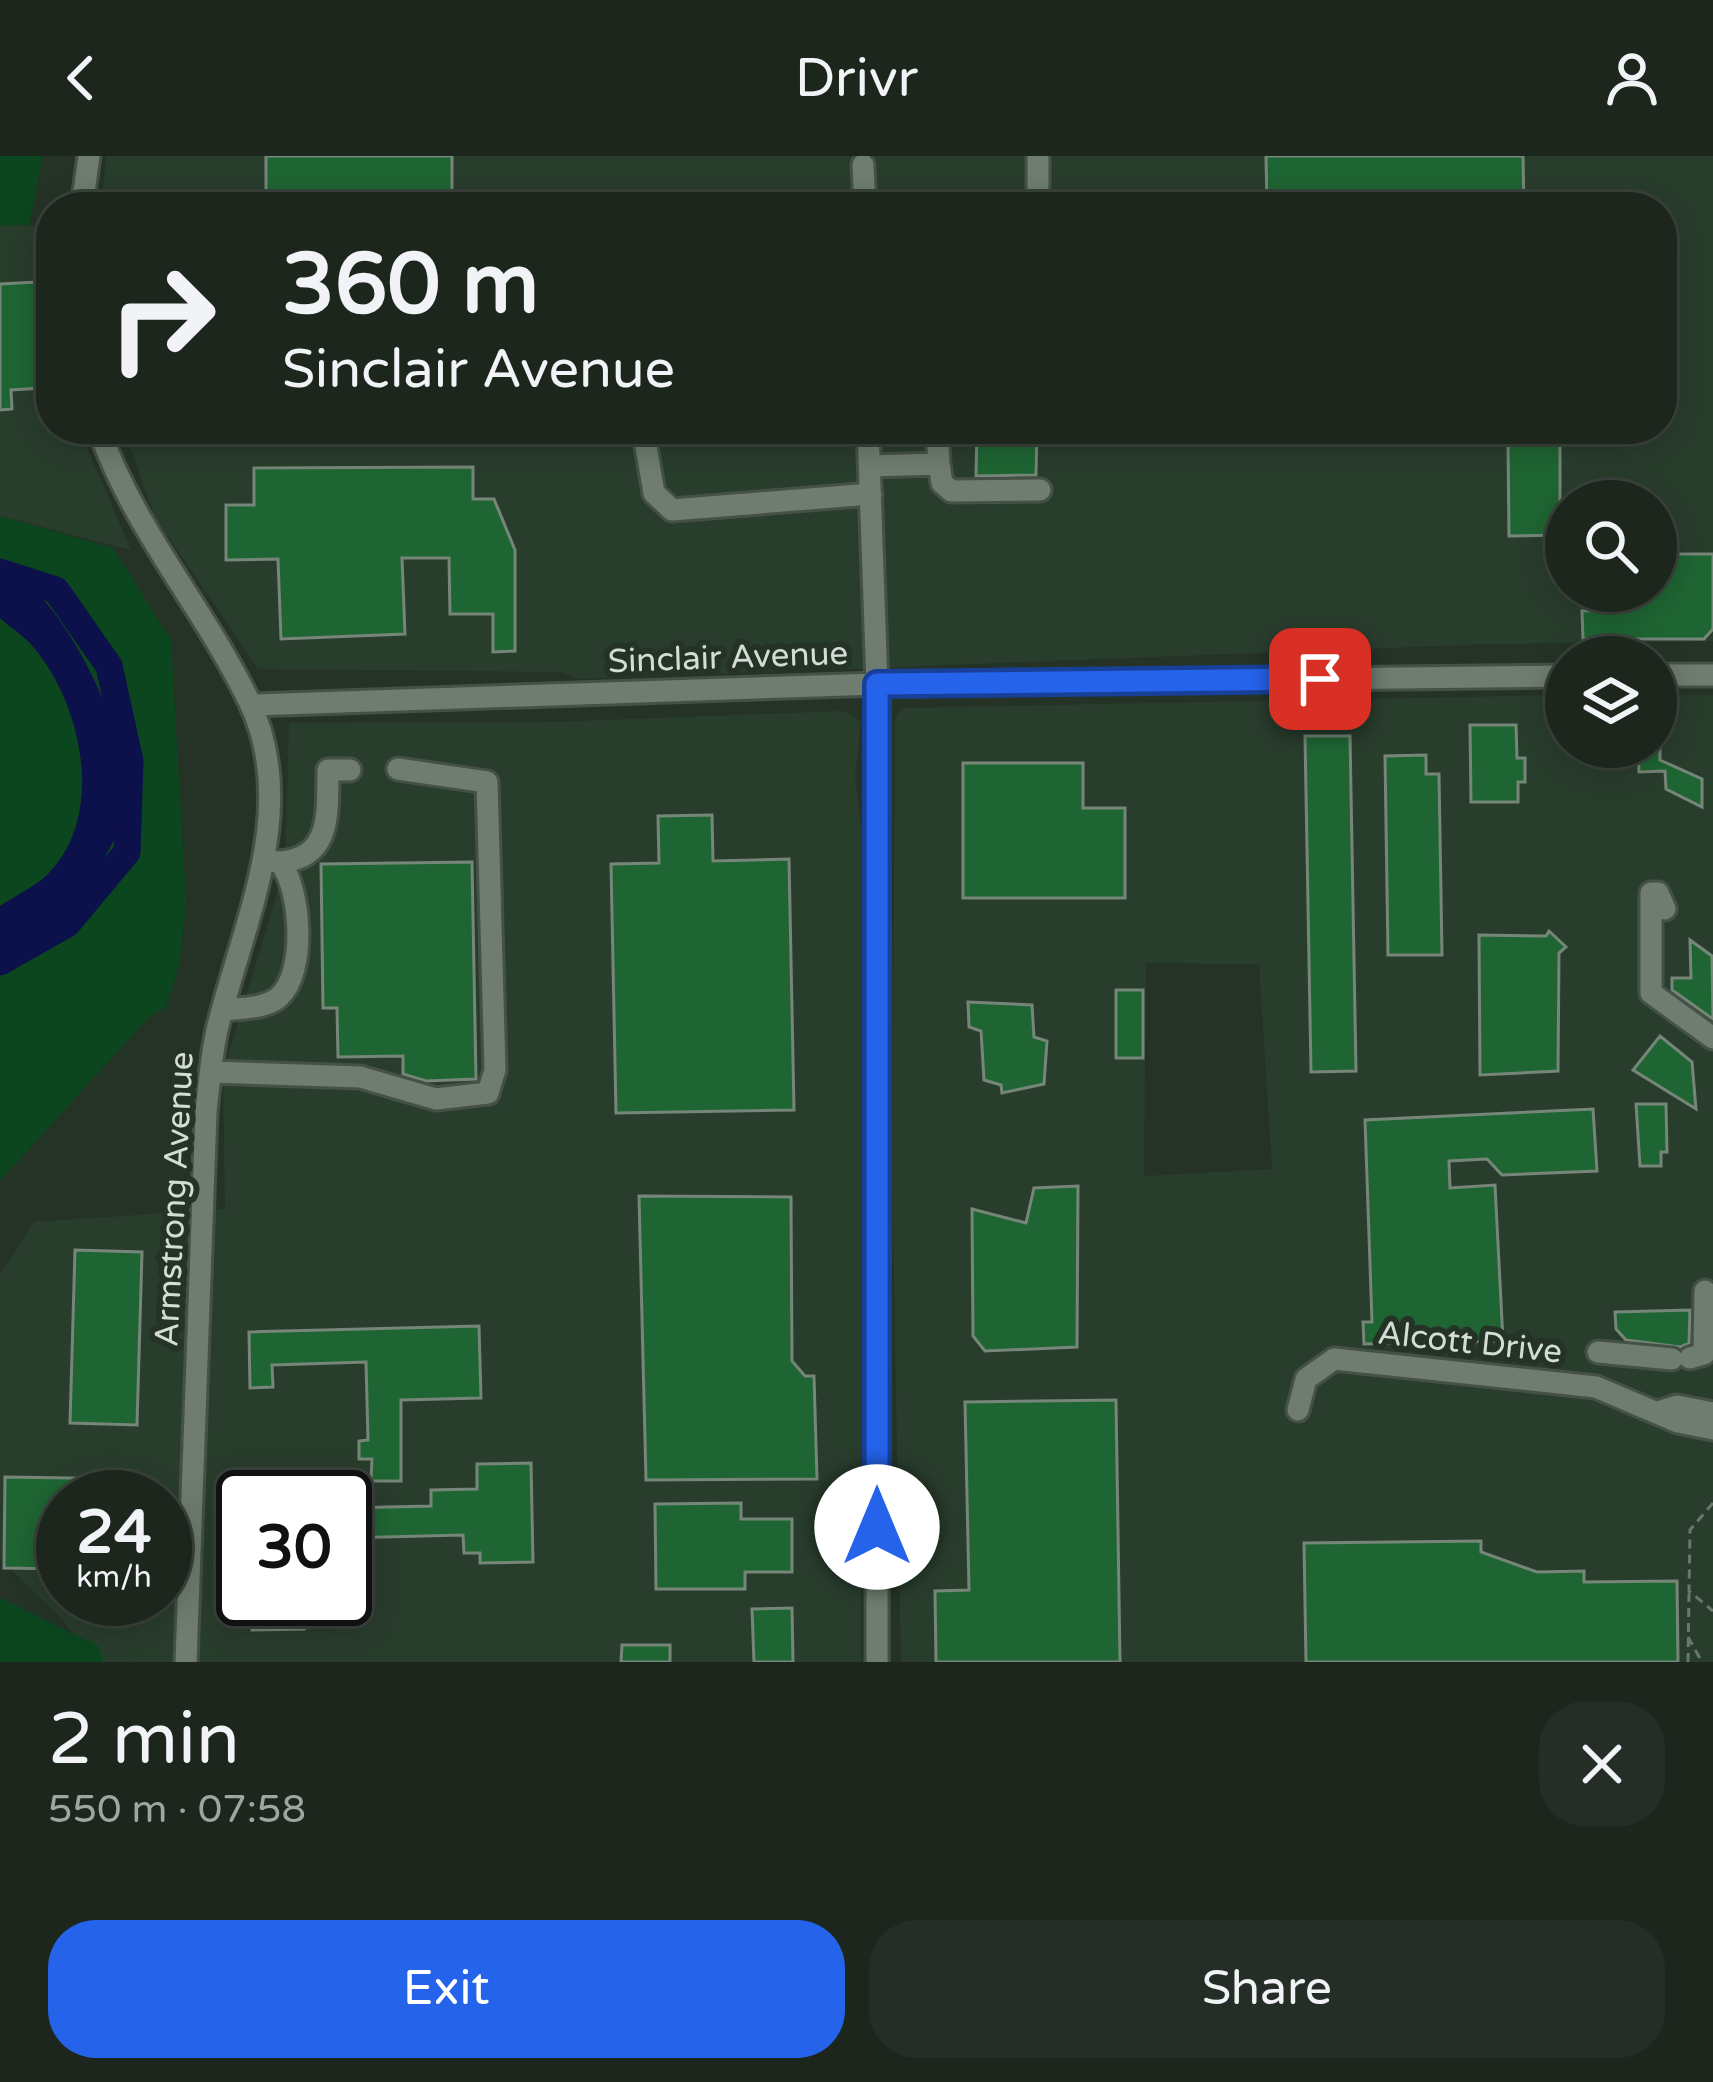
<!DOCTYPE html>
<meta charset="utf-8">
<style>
:root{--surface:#1c261d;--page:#252e26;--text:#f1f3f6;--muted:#a0a5a4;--line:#3a433b;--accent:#2563eb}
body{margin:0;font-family:"Varela Round",sans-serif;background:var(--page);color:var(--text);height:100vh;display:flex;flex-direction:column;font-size:45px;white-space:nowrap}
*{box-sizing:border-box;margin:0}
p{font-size:39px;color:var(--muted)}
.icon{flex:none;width:66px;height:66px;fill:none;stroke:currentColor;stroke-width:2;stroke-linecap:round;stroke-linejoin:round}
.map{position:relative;height:1506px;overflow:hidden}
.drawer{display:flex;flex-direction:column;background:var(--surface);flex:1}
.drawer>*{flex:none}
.guide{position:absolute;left:36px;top:36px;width:1641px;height:252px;border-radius:48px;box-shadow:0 6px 30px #0003,0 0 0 3px var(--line);background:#1c261d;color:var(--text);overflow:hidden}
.controls{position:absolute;left:1545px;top:324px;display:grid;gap:24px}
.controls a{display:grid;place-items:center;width:132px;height:132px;border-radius:50%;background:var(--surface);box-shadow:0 6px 30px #0003,0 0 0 3px var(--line);font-size:60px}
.speed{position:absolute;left:36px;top:1314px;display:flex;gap:24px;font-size:60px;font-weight:700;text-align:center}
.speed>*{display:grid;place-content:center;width:156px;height:156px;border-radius:50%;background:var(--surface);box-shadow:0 6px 30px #0003,0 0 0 3px var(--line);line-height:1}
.speed small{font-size:30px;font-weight:400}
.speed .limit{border:6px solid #111;border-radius:18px;background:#fff;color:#111}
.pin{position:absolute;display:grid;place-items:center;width:102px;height:102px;color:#fff;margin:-51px;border-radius:24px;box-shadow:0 6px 18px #0006}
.me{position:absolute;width:132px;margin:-66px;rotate:0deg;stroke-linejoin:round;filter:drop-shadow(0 0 9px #0008)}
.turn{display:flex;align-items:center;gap:42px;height:252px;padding:0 48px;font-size:54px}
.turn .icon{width:156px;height:156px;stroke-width:2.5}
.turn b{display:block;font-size:84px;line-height:102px}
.round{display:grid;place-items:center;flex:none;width:126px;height:126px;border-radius:48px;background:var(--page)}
.overview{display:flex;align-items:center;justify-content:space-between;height:204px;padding:0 48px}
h1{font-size:72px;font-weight:600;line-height:90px}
.button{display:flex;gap:24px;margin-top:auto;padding:24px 48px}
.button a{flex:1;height:138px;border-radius:48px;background:var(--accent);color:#fff;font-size:48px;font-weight:600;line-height:138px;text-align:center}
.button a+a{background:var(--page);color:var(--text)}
header{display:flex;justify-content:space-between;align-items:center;height:156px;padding:0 48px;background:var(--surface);font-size:54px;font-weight:600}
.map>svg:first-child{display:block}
.built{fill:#293d2d;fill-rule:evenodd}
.green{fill:#0b461e}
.water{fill:#0c104b}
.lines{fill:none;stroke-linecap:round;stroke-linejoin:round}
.river{stroke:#0c104b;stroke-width:27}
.building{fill:#1f6533;stroke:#768678;stroke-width:3}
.minor-casing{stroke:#455147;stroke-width:27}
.path{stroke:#6b776d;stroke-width:3;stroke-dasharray:9 6;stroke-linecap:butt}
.minor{stroke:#6e7d70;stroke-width:21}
.route-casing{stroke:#184099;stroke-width:30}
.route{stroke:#2563eb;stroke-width:21}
.labels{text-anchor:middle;stroke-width:12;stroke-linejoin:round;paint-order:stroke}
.street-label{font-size:33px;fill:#d4ddd5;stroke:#253327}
</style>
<header><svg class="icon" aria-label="back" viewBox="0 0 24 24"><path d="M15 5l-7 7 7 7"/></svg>Drivr<svg class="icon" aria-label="person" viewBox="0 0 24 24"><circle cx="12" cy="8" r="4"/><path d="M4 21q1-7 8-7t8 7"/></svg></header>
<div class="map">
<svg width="1713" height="1506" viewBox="0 0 1713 1506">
<rect width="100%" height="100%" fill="#253327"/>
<path class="built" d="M106 0H1713V485L1491 488 578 523 562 516 258 513 154 360 124 273H1662V51H102ZM1566 345H1656V435H1566Z
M51 69V273H79L131 394 0 360V70Z
M1566 539V591H1656V539H1713V1506H901L892 1018 895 561 903 552ZM1146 807 1259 808 1272 1013 1144 1020Z
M843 555 861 565 855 621 864 692 861 1506H93L63 1464 0 1403V1119L34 1066 225 1053 223 916 285 712 289 567 551 566ZM63 1341H165V1443H63ZM243 1341H345V1443H243Z"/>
<path class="green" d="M0 0H43L29 69 0 70Z
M0 360 113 392 171 484 186 746 179 811 166 851 148 862 0 1025V812C47 780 104 718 122 663 144 595 63 437 0 407Z
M0 462C11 472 26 481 35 493 83 551 105 661 47 719 34 731 15 740 0 750Z
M0 1442 97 1489 104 1506H0Z"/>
<path class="water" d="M0 407C63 436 143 595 122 663 105 718 47 781 0 812V750C15 740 34 731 47 719 106 661 83 551 35 493 26 481 11 472 0 462Z"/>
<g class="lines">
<path class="river" d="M0 416 56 434 109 510 130 605 127 696 67 768 0 806"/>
</g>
<path class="building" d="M266 0H452V51H266Z
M1266 0H1523L1524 51H1267Z
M36 126 41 232 11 234 12 253 0 254V128Z
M977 273H1037L1036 319 976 320Z
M1560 288V379L1509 380 1508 289Z
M473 311V343H494L515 394V495L493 496V458H450L449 402H402L405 478 281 483 278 403 226 404V349H254V312Z
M1656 398H1713V473L1704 483H1583L1582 455 1606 454 1605 435H1656Z
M1470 569H1516L1517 602H1525V626H1518V646H1471Z
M1305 580H1350L1356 915 1311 916Z
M1638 591H1660V604L1702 623V651L1666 633 1665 615 1639 616Z
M1426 599V618H1439L1442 799H1388L1385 600Z
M963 607H1083V652H1125V742H963Z
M712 659 713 705 789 703 794 954 616 957 611 708 659 707 658 660Z
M472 706 476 923 426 925 403 918V900L338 901 337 852H323L321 708Z
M1549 775 1566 791 1559 797 1558 915 1480 919 1479 779 1546 780Z
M1690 784 1712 800 1713 863 1672 834V822H1691Z
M1116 834H1143V902H1116Z
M968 846 1032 849 1034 881 1047 885 1044 928 1002 937 1001 929 984 924 981 875 969 871Z
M1660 880 1692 906 1696 953 1633 914Z
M1636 948H1666L1667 996H1661V1010H1640Z
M1593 953 1597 1015 1502 1019 1487 1003 1449 1005 1450 1032 1495 1029 1503 1185 1364 1188 1363 1166H1372L1365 964Z
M1078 1030 1077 1191 985 1195 973 1180 972 1053 1026 1067 1034 1032Z
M639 1040 791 1041 792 1205 805 1220H814L817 1323 646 1324Z
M75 1094 142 1096 137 1269 70 1267Z
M1690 1154 1689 1187 1680 1191 1626 1184 1616 1173 1615 1156Z
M479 1170 481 1242 401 1244V1325H371L372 1303H359V1285L368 1284 366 1206 272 1209 273 1231 250 1232 249 1176Z
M1116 1244 1120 1506H936L935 1435 969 1434 965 1246Z
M531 1307 533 1406 480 1407V1397H464L463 1379 345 1382V1352L431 1350V1334L477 1333V1308Z
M5 1321 136 1323V1341H63V1413L4 1412Z
M741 1347V1363H792V1416H745V1433H656L655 1348Z
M1481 1385V1396L1537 1416 1584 1415V1426L1677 1425 1678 1506H1306L1304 1387Z
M251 1443H303L304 1473 252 1474Z
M792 1452 793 1506H754L752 1453Z
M622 1489H670V1506H621Z"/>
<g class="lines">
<g class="minor-casing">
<path id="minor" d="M1038 0V51
M863 9 865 51
M82 51 89 0
M699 51H712
M99 273C133 372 204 452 249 545 301 653 242 769 217 874 211 901 209 929 206 956L186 1506
M643 273 654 337 672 354 871 338
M868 273 877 528V1506
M939 308 942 327 951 335 1040 334
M870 310 939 308 937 273
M1656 519H1713
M251 549 877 528 1566 520
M280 706C333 702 327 655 328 614H350
M1665 753 1658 737H1651V837L1713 882
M223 854C241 852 265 853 279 841 307 816 301 733 280 706L265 705
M211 916 360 921 436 943 488 937 495 914 487 626 398 613
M1598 1196 1672 1203
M1690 1202 1704 1198 1705 1135
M1298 1254 1306 1223 1334 1203 1596 1231 1678 1266 1713 1273
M1661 1255 1677 1250 1713 1257"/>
</g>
<path class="path" d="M1713 1347 1690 1374 1689 1435 1713 1455
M1688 1481 1702 1506
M1688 1506 1689 1437"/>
<use href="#minor" class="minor"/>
</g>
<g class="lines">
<g class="route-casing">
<path id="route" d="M877 1371V528L1320 523"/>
</g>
<use href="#route" class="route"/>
</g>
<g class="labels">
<g class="street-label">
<text transform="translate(728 500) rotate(-2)" y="12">Sinclair Avenue</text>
<text transform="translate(173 1043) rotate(-87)" y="12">Armstrong Avenue</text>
<text transform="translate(1470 1185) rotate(6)" y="12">Alcott Drive</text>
</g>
</g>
</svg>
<div class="controls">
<a><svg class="icon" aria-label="search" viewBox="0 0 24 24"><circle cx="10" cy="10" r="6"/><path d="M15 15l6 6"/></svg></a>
<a><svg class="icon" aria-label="layers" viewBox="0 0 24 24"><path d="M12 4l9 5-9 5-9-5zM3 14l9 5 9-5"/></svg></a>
</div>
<div class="speed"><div>24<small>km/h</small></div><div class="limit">30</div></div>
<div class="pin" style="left:1320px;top:523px;background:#d93025"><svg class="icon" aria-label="arrive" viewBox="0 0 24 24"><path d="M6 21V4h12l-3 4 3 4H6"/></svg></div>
<svg class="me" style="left:877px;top:1371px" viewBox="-20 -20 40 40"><circle r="19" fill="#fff"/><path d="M0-13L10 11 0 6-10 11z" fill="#2563eb"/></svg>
<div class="guide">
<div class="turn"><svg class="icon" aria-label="right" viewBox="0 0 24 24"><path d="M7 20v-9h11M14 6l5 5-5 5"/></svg><div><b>360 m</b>Sinclair Avenue</div></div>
</div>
</div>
<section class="drawer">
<div class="overview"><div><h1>2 min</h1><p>550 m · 07:58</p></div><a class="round"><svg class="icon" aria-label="close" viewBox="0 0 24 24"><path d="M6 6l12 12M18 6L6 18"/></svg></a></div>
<div class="button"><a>Exit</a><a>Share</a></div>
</section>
